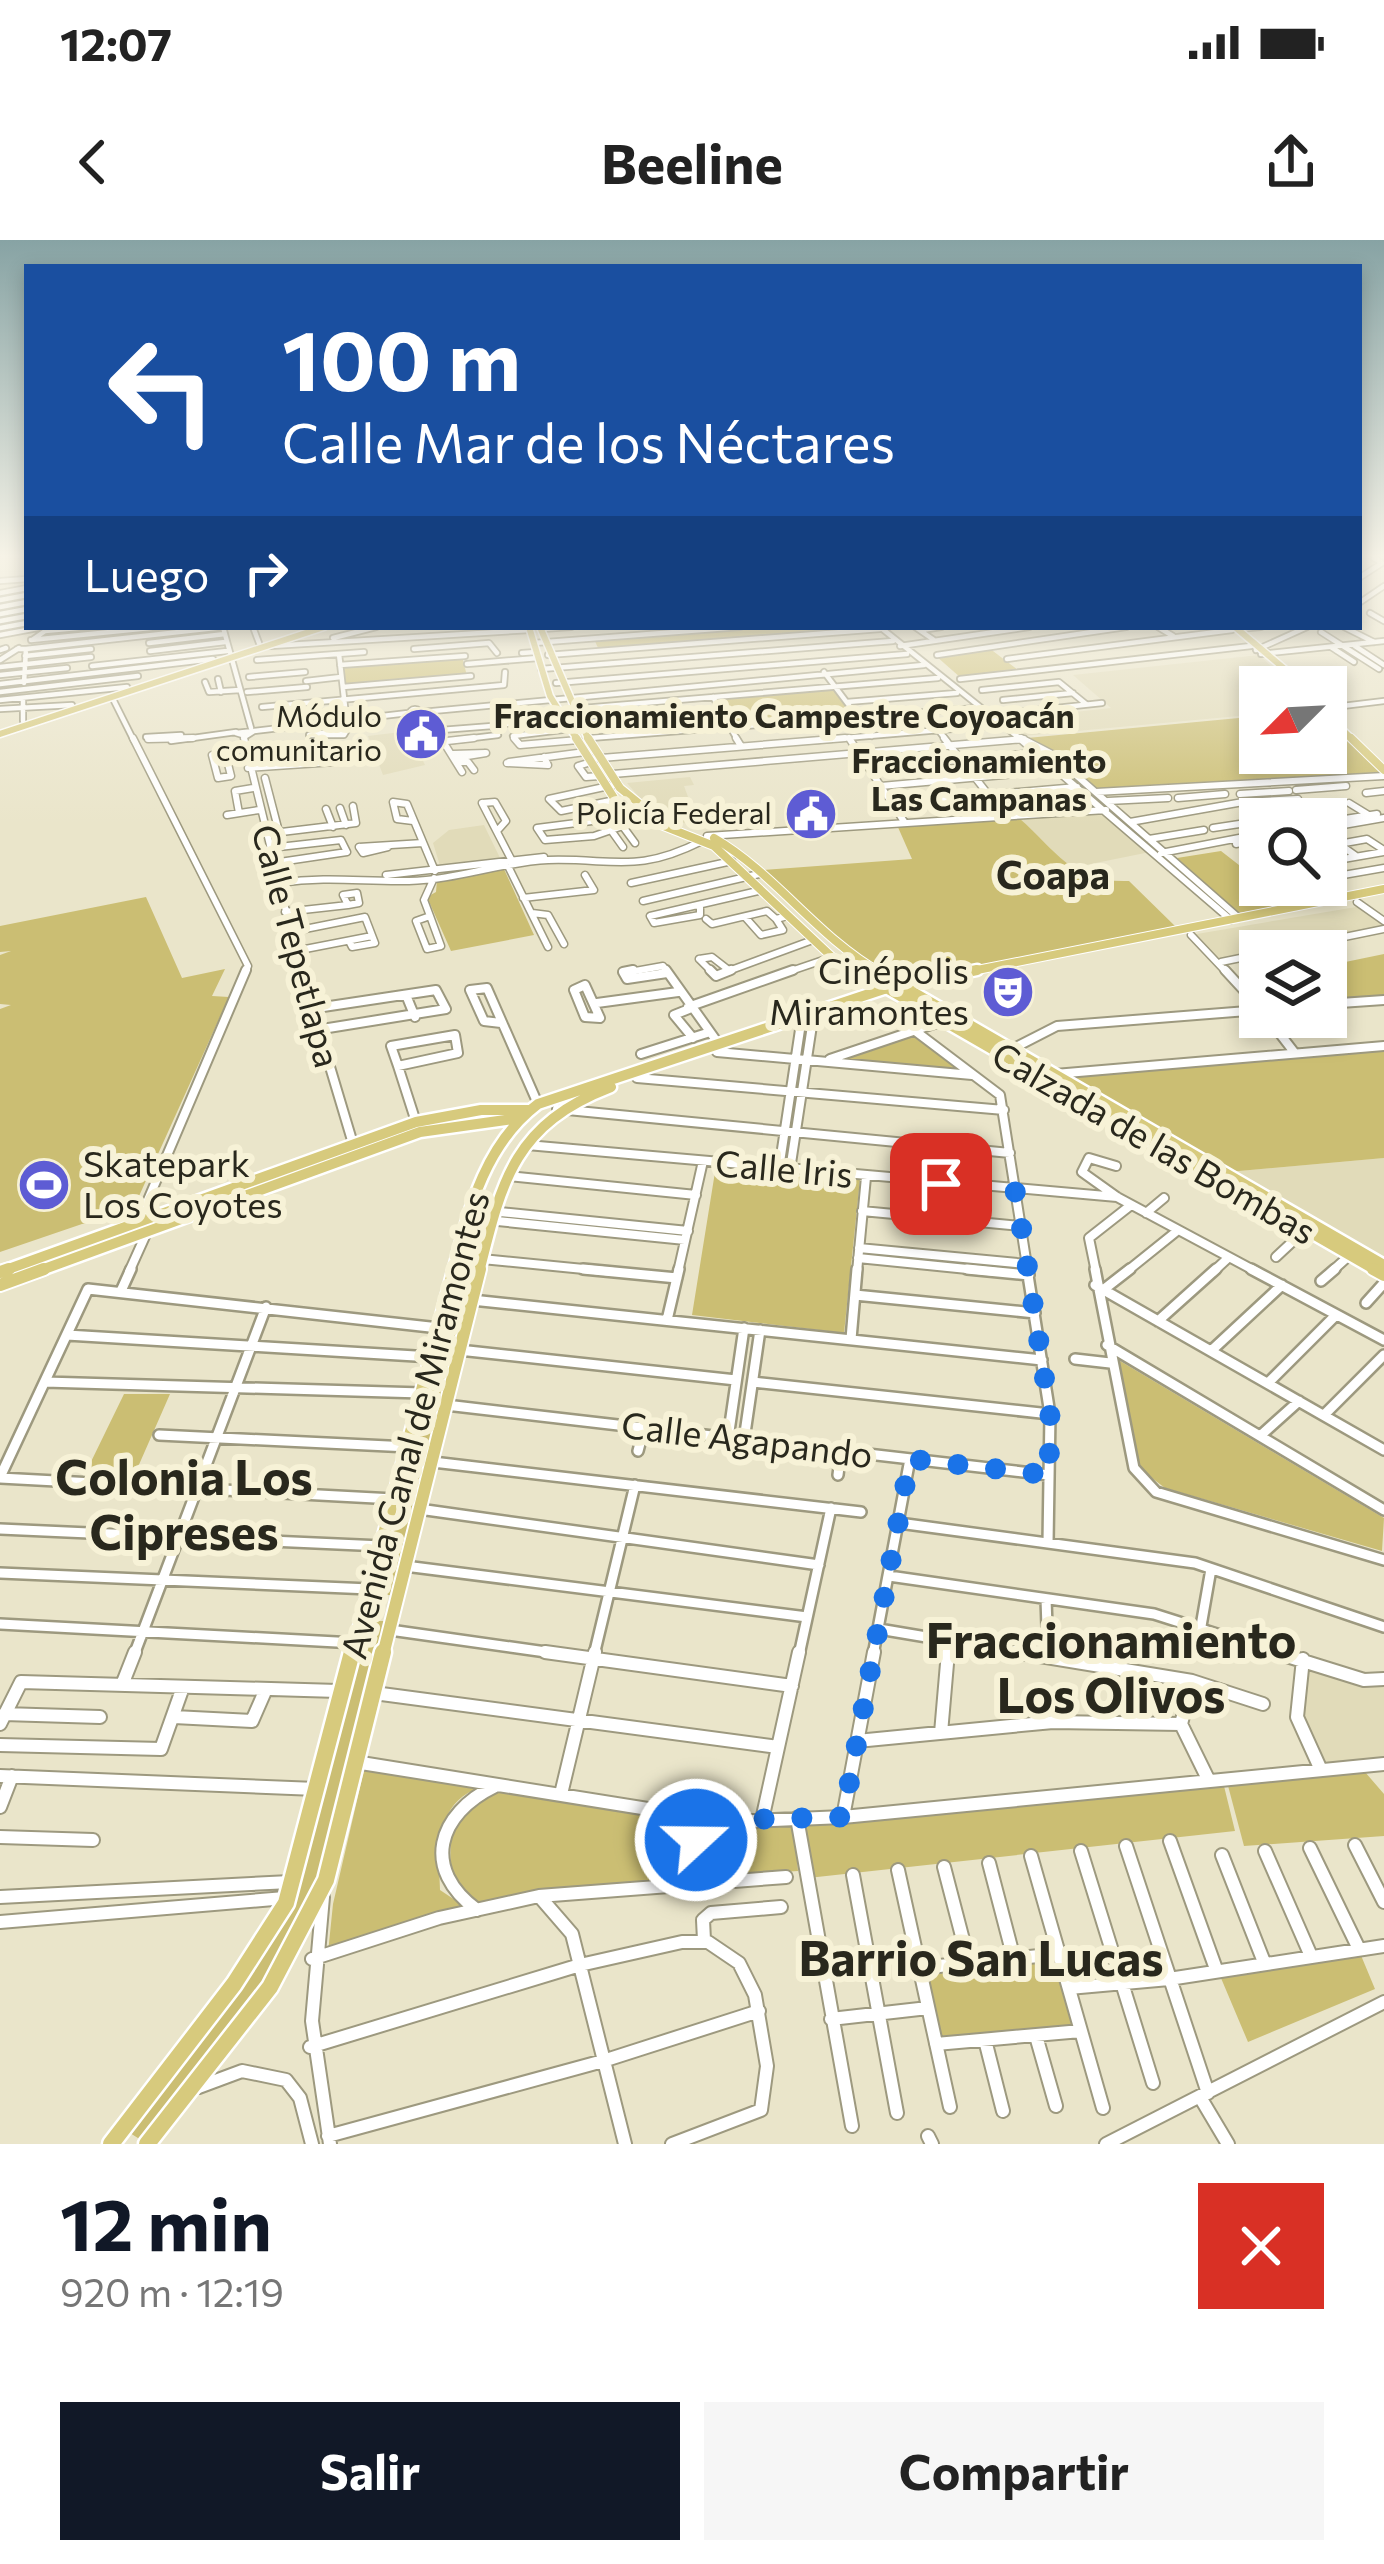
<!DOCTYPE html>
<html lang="es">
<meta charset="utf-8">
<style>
:root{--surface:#fff;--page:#f6f6f6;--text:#222;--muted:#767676;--accent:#111827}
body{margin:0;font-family:Commissioner,sans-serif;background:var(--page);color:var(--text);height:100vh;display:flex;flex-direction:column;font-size:45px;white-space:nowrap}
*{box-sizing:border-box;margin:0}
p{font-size:39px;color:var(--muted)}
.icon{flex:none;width:66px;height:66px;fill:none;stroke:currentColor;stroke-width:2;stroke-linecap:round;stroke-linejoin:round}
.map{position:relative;height:1904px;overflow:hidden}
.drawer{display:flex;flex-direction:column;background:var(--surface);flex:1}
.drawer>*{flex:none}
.guide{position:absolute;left:24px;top:24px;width:1338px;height:366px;border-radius:0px;box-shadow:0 6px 18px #0003;background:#1a4fa0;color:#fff;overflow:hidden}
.needle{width:78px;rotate:246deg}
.tools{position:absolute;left:1239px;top:426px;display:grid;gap:24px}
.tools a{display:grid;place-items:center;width:108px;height:108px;border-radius:0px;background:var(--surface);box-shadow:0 6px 18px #0003;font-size:60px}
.pin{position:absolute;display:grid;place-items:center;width:102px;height:102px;color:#fff;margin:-51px;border-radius:24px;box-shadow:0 6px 18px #0006}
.me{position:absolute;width:132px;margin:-66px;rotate:69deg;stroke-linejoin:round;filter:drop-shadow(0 0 9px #0008)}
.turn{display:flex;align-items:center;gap:42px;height:252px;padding:0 60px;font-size:54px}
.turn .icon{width:156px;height:156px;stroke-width:2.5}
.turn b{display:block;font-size:84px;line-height:102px}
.then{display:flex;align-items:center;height:114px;padding:0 60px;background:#0003;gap:24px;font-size:45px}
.round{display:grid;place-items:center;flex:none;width:126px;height:126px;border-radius:0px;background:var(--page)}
.overview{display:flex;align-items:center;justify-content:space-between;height:204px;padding:0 60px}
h1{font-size:72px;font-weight:700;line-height:90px;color:var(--accent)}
.action{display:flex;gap:24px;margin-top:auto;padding:24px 60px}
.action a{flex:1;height:138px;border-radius:0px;background:var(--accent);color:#fff;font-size:48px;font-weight:700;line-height:138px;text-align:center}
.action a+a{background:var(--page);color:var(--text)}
.status{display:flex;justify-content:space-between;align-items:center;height:84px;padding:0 60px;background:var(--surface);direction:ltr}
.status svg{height:33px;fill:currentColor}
header{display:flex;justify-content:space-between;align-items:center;height:156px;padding:0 60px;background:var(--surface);font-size:54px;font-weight:700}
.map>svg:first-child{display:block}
.built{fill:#e1dbb9}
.green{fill:#cbbe73}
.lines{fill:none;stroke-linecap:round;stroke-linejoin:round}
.minor-far4-casing{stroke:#9d997f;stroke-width:8}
.minor-far3-casing{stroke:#9d997f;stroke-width:9}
.minor-far2-casing{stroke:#9d997f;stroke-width:12}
.minor-far1-casing{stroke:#9d997f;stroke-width:14}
.minor-casing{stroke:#9d997f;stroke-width:16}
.major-far4-casing{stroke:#fff;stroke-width:9}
.major-far3-casing{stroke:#fff;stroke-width:10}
.major-far2-casing{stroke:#fff;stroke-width:15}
.major-far1-casing{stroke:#fff;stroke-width:16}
.major-casing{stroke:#fff;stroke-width:21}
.minor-far4{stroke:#fff;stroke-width:4.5}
.minor-far3{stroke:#fff;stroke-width:6}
.minor-far2{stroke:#fff;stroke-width:8}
.minor-far1{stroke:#fff;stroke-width:9}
.minor{stroke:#fff;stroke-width:12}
.major-far4{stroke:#d7ca7d;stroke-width:6}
.major-far3{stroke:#d7ca7d;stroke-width:8}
.major-far2{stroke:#d7ca7d;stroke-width:10}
.major-far1{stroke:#d7ca7d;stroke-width:12}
.major{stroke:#d7ca7d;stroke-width:16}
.route{stroke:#1a73e8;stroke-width:21;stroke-dasharray:0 37.8}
.labels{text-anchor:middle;stroke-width:12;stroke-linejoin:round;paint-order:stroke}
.far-poi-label{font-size:30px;fill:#29281d;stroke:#f7f2d7;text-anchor:end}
.far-neighbourhood-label{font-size:33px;font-weight:bold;fill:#29281d;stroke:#f7f2d7}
.street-label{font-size:36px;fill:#29281d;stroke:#f7f2d7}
.poi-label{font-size:36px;fill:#29281d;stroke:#f7f2d7;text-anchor:end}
.far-district-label{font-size:39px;font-weight:bold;fill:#29281d;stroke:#f7f2d7}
.near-neighbourhood-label{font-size:48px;font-weight:bold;fill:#29281d;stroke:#f7f2d7}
</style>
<div class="status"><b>12:07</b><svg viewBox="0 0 49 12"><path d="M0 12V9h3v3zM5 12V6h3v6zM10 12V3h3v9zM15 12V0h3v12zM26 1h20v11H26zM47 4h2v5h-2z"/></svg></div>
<header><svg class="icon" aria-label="back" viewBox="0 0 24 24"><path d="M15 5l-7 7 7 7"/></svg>Beeline<svg class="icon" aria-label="share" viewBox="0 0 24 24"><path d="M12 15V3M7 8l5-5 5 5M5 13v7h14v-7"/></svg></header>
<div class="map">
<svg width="1384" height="1904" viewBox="0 0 1384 1904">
<rect width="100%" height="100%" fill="#eae5ca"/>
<path class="built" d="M1259 415 1294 447H1260V474L1023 496 1002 480 1111 468 1073 435Z
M409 491 425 525 383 535 368 496Z
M690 537 694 545 684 546 697 581 687 584 650 570 627 543Z
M1106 572 1150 612 1071 628 1019 578Z
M484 585 501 620 441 629 433 603 449 590Z
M1362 666 1384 681V690L1220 722 1191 695Z
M1384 918V1019L1228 932Z
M1308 1426 1361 1446 1384 1444V1519L1325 1524 1304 1489 1297 1458Z"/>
<path class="green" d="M747 387H826L829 392 599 410 594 399Z
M989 408 1018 430 961 438 936 416Z
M462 416 467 436 345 446 340 426Z
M833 448 853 476 734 486 718 457Z
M1260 476V513H1326V477L1384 534 1096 551 1027 498Z
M1019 578C1059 613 1071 643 1129 641L1177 688 899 741 838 702 763 630 912 619 897 585Z
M1221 611 1289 664 1239 673 1177 618Z
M504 629 534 695 451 711 427 657 436 652 437 640Z
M146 657 182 738 225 729 212 756 229 757 130 976 82 984 0 1012V769L11 765 0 764V715L11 711 0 712V686Z
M1384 714V757L1326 761V726Z
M911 793 962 833 828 821Z
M1384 807V918L1228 932 1062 836Z
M715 932 860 940 844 1093 692 1075Z
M476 988 484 989 390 1355H377Z
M1115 1118 1384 1278 1382 1311 1165 1248 1139 1228Z
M124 1154H170L134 1236 86 1232Z
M370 1381H384L318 1644 253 1761 141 1900 130 1893 239 1751 297 1660Z
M365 1526 488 1545C436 1558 438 1603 440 1650L467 1668 328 1713 333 1664Z
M1365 1532 1384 1554V1596L1244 1606 1227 1542Z
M1223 1542 1235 1591 808 1638 802 1581Z
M503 1547 653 1572 672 1594 670 1629 655 1642 476 1664 450 1643 451 1574 472 1555Z
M794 1581 798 1631 717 1636C703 1620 707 1599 721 1584Z
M1360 1713 1375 1749 1248 1802 1218 1731Z
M1057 1721 1075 1788 940 1796 927 1732Z"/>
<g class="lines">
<g class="minor-far4-casing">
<path id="minor-far4" d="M1359 338 1382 323 1374 318
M0 341 27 339
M0 353 27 348
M0 360 27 355
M1359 363 1384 346
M0 367 27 362
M1370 373 1384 381
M0 374 27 369
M0 381 27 376
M223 387 251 488
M253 387 259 403
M880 387 1023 501
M915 387 934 400
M1158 387 1173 396
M1344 387 1374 402
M0 388 27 383
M541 389 571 387
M1238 389 1261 387
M922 390 941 387
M45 391 88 387
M1321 392 1379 429
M0 395 43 387
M333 398 376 387
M31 400 160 387
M32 400 51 387
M149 403 225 394
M534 403 740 387
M271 406 530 390
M900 406 1029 387
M1355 406 1384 425
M1331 407 1354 422
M17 409H26L24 443
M26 409 224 387
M414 409 489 403 497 413
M0 410 6 408
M1256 410 1307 387
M150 411 225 402
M522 413 536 412
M339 414 345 467
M1261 414 1384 401
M548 415 880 389
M937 415 1126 387
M25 416 91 409
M1007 419 1232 390
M0 420 19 408
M257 420 364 412
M467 424 538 418
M340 425 465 416
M92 426 227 411
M0 427 91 417
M541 429 893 401
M824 432 872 496
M0 435 67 428
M249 437 305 432
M218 439 221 452
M960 439 1251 406
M306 441 341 437
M205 442 209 452 240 450
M556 443 907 414
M0 444 213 419
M343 447 471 436
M982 450 1059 442 1086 464
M0 452 138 436
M247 452 307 447
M112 457 134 501
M713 457 738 501
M23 458V481
M0 460 127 447
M1003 460 1073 453
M847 462 957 453
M262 467 504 445 505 432
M1326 468 1384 461
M409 475a6 6 0 1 1 12 0a6 6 0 1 1-12 0Z
M0 469 72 465
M571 469 938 438
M422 472 924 425
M427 474 443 501
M990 475 1102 463
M504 484 563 478
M567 484 721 471
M347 490 344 495H309L313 494Z
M441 490 492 486 498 495 448 501
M254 491 246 496 236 493Z
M254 491 408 473
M939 491 947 501
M244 496 245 501
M146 497 181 495
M1019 497 1026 501
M590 498 977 468
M171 501 236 492
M517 501 513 496 570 489
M568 501 578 500
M809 501 1000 485
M1002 501 1024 499"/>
</g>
<g class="minor-far3-casing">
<path id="minor-far3" d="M133 498 248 726 245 733
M244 498 301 733
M441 498 462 532
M514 498 520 505 578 500
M736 498 741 506
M849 498 905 583
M944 498 1006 577
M1019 498 1231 680
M1021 498 1052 514 1239 678
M148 499 193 498
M447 501 474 498
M225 512 231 536 218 538 212 515Z
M225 512 244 510
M453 514 486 513 455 518
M245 517 340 508 343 520
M589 519 845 498
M459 522H468L474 530
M509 522 585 512
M591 522 578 526 586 537 600 536
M507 523 548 525 544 517
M248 528 334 522
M870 528 1035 513
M613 534 1024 499
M265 538 279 592
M881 546 1058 530
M1296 550 1346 546
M1096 552 1384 536
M1366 553 1384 551
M1240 554 1289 551
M1178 558 1225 554
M615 560 561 571 549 559 618 544
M1108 561 1168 558
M482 563 511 619
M482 563 495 562 506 581 497 591
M893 563 1077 547
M1349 563 1367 574
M340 568 346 585
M326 569 333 587
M621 569 592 581 537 588 545 600 594 596 640 580
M239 573 235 551 253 548
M227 575 259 570
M1270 579 1314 571
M413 581 397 579 393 562 407 564 435 631
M1130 582 1243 562 1298 559
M1326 582 1377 574
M624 588 635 603
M1213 588 1259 581
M1326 588 1384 578
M613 593 623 607
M265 594 356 583 353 566
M707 596 1106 570
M1149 599 1204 590
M1236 604 1260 599
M359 607 423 603
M359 607 363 613 388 607
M270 608 341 600 347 612 273 623
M1161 613 1260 594
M1356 616 1339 604 1367 599 1384 610
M1326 622 1384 612
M508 626 548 707
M386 635 544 617
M1326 638 1384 628
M279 643C330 636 361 642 409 641 456 640 502 622 548 620 615 618 636 634 702 601
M631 643 732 621
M357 653 359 663 348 665 343 655Z
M523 658 594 650 585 635
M643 661 759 634
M1357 662 1384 681
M700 667V675L654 683 650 676 758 651
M285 672 348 665
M532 673 548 675 564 704
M430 676 441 706 427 709 416 681Z
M430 676 424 660 434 638
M745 677 761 695 783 690 776 679
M706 679 712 684 767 671 776 679 784 677
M290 692 365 677 375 703 352 707 349 701
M1191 695 1227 733
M295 711 372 696
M1276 711 1384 689
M699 719 713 733
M699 719 712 717 730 731
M1221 722 1260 714
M624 733 663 726 668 733
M723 733 810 701
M785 733 832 717"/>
</g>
<g class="minor-far2-casing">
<path id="minor-far2" d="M301 730 354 907
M633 730 623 732 627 739 667 733
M666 730 718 803
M710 730 716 736 731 730
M1225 730 1260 768
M585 745 600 778 585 777 574 750Z
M406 755 415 777
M597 763 678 752
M1326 764 1384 760
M688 767 793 730
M310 769 436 750 446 769 316 790
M689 769 674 775 693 798
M1267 777 1294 812
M501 783 484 781 470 750 487 748 538 864
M914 790 1000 855 1028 1032
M455 795 458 813 398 826 391 806Z
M1012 809 1057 786 1260 770
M717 812 972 835
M641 814 707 793
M830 819 940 782
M398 826 416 882
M1055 834 1384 806
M637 838 1004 870
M557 869 1010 913
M527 905 1117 957
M1116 926 1089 918 1082 932 1117 957 1257 1032
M779 929 801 783
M790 930 813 779
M508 936 696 955
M470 969 688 991
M862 971 1021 986
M1146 973 1164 958
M467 978 685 1000
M139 981 246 730
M859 1008 1027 1024
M1276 1017 1305 990
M858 1018 997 1032
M482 1019 614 1032
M129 1032 147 992
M678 1032 703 921
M857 1032 866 937
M1096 1032 1089 998 1131 965
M1126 1032 1177 991
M1213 1032 1228 1018
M1331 1032 1350 1015"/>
</g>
<g class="minor-far1-casing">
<path id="minor-far1" d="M583 1029 677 1038
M967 1029 1029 1035
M1027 1029 1050 1174 1048 1303
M1095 1029 1134 1228 1156 1252 1384 1320
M1251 1029 1384 1100
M1321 1041 1335 1029
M1095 1045 1384 1210
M1103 1050 1130 1029
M121 1051 131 1029
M855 1055 1035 1073
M472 1060 1042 1120
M1366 1063 1384 1043
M667 1080 679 1029
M1158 1081 1216 1029
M67 1095 432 1117
M851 1099 857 1029
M1107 1105 1384 1270
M459 1110 736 1140
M1211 1111 1282 1045
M1075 1119 1110 1123
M45 1142 422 1153
M753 1142 1050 1174
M1268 1143 1336 1075
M446 1165 1049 1235
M1324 1175 1384 1115
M159 1195 409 1207
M1260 1196 1299 1161
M728 1198 744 1088
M744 1200 760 1090
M638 1211 644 1188
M433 1222 861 1272
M838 1235 841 1211
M0 1237 88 1049 439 1088
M0 1238 394 1259
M419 1269 819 1325
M899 1283 1195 1323 1384 1387
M0 1289 382 1306
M405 1326 807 1377
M0 1333 370 1349
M889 1336 1154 1374 1283 1415
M1046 1359 1048 1415
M0 1384 355 1403
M1201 1386 1211 1329
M879 1389 1033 1415
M390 1390 567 1415
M134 1415 266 1067
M594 1415 635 1245
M799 1415 831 1268
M873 1415 910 1219
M948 1415 949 1400"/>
</g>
<g class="minor-casing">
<path id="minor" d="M545 1412 792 1446
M1015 1412 1192 1441 1263 1464
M1048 1412V1417
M1274 1412 1364 1440 1384 1439
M1303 1419 1297 1477 1321 1530
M1192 1441 1181 1484 1208 1539
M122 1445 135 1412
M374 1453 778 1507
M4 1474 100 1477
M174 1477 252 1481 266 1449
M0 1484 21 1442 338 1451
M941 1493 948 1412
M857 1501 1053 1482 1181 1484
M0 1505 161 1509 183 1447
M355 1522 729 1582 843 1577 1384 1524
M0 1536 316 1549
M561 1554 595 1412
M0 1567 12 1536
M661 1571C687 1594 686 1619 662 1643
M843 1577 874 1412
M797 1578 852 1886
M762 1580 799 1412
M0 1597 93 1600
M1170 1601 1216 1729
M1355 1605 1384 1662
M1126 1606 1208 1853
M1310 1608 1359 1709
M1081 1611 1153 1843
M1265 1611 1311 1716
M1222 1615 1264 1722
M1031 1616 1103 1868
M989 1623 1014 1719
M944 1627 969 1723
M898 1630 950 1867
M853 1635 897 1873
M714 1639C691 1621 691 1598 715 1581
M0 1657 290 1642
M323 1657 312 1781 330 1904
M540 1657 572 1694 625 1904
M477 1670C421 1629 437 1574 495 1546
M0 1682 285 1658
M704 1700 703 1680 711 1673 781 1667
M312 1719 439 1678 539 1656 786 1637
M919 1728 1059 1714
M1069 1748 1169 1739 1384 1706
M831 1779 928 1768
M1036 1796 1056 1866
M985 1800 1003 1871
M936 1804 1081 1791
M310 1807 580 1725 682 1702H708L739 1723 755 1755 767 1826 761 1870 672 1904
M199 1847 242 1831 286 1840 300 1858 312 1904
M1200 1857 1228 1904
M328 1896 603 1821 759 1771
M928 1896 932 1904
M1106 1904 1384 1762"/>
</g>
<g class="major-far4-casing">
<path id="major-far4" d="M529 387 550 456 578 501
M540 387 589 501
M1235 387 1306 447
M1326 474 1354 501
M0 494 324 387"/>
</g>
<g class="major-far3-casing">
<path id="major-far3" d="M576 498 621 569 714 606 832 717 861 733
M588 498 620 548 657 578
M1351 498 1384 530
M714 598C776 634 817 697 881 733
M962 733 1384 649"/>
</g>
<g class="major-far2-casing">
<path id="major-far2" d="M855 730 1379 1032
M875 730 1384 1025
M0 1032 416 882 481 870H530
M36 1032 420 892 520 878
M453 1032C469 970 484 905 538 864L884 749 977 730
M479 1032C502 939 515 884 611 847"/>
</g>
<g class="major-far1-casing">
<path id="major-far1" d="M1373 1029 1384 1035
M0 1032 9 1029
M0 1045 44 1029
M352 1415 454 1029
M383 1415 480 1029"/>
</g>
<g class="major-casing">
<path id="major" d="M111 1904 234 1744 286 1663 352 1412
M147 1904 270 1747 326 1640 383 1412"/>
</g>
<use href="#minor-far4" class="minor-far4"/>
<use href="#minor-far3" class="minor-far3"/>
<use href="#minor-far2" class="minor-far2"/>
<use href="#minor-far1" class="minor-far1"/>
<use href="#minor" class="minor"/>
<use href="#major-far4" class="major-far4"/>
<use href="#major-far3" class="major-far3"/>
<use href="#major-far2" class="major-far2"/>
<use href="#major-far1" class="major-far1"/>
<use href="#major" class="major"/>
</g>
<linearGradient id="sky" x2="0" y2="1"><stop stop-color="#87a3a4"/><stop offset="0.54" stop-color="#f6f3e7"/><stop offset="1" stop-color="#f6f3e7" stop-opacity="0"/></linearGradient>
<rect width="1384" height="585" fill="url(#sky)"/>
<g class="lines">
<path class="route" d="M696 1600 719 1580 843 1577 910 1219 1049 1235 1050 1174 1016 952 941 944"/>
</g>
<defs>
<g id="civic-disc" transform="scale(2.7)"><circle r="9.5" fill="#5e5cd4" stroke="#f7f2d7"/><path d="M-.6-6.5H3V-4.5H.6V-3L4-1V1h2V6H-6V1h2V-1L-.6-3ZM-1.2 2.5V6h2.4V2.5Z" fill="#fff"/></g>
<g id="theatre-disc" transform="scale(2.7)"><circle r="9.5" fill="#5e5cd4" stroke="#f7f2d7"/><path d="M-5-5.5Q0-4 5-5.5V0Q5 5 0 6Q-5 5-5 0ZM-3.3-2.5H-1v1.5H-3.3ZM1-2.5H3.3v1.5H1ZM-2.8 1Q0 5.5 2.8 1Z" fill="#fff"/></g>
<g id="stadium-disc" transform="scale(2.7)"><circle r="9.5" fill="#5e5cd4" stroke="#f7f2d7"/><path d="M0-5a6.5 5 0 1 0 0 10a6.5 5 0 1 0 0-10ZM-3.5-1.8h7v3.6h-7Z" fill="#fff"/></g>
</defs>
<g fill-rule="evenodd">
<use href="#civic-disc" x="421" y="494"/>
<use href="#civic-disc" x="811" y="574"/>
<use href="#theatre-disc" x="1008" y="752"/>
<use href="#stadium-disc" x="44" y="945"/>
</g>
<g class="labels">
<g class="far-poi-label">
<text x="382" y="487">Módulo<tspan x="382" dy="34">comunitario</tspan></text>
<text x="772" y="584">Policía Federal</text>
</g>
<g class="far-neighbourhood-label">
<text x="784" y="488">Fraccionamiento Campestre Coyoacán</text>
<text x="979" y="533">Fraccionamiento<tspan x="979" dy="38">Las Campanas</tspan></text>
</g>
<g class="street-label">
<text transform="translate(296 706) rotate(75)" y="13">Calle Tepetlapa</text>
<text transform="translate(1154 903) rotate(30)" y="13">Calzada de las Bombas</text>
<text transform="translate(784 929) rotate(5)" y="13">Calle Iris</text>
<text transform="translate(415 1185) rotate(-75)" y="13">Avenida Canal de Miramontes</text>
<text transform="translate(747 1200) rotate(7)" y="13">Calle Agapando</text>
</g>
<g class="poi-label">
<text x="969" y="744">Cinépolis<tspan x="969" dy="41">Miramontes</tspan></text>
<text x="83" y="937" text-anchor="start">Skatepark<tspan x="83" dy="41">Los Coyotes</tspan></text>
</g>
<g class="far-district-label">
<text x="1053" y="649">Coapa</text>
</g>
<g class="near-neighbourhood-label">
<text x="184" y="1255">Colonia Los<tspan x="184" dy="55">Cipreses</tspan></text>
<text x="1111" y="1418">Fraccionamiento<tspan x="1111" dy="55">Los Olivos</tspan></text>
<text x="981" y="1736">Barrio San Lucas</text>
</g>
</g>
</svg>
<div class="tools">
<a><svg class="needle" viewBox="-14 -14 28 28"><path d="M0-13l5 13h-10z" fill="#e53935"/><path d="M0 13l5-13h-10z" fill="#767676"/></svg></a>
<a><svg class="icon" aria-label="search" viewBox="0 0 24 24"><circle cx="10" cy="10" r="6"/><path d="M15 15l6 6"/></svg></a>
<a><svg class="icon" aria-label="layers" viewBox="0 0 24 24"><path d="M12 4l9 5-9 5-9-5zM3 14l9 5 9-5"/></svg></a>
</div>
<div class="pin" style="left:941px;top:944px;background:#d93025"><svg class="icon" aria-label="arrive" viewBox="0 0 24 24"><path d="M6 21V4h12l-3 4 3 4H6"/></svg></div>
<svg class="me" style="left:696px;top:1600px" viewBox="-20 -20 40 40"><circle r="17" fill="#1a73e8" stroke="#fff" stroke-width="3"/><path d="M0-11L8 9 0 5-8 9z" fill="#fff"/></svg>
<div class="guide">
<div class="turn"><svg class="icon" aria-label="left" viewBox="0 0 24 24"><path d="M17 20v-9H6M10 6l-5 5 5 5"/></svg><div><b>100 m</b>Calle Mar de los Néctares</div></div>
<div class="then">Luego<svg class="icon" aria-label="right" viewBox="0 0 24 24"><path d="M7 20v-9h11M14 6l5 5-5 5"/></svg></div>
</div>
</div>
<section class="drawer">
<div class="overview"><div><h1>12 min</h1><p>920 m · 12:19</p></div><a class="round" style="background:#d93025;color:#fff"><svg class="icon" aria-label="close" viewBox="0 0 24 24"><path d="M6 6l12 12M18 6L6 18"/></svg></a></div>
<div class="action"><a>Salir</a><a>Compartir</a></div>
</section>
